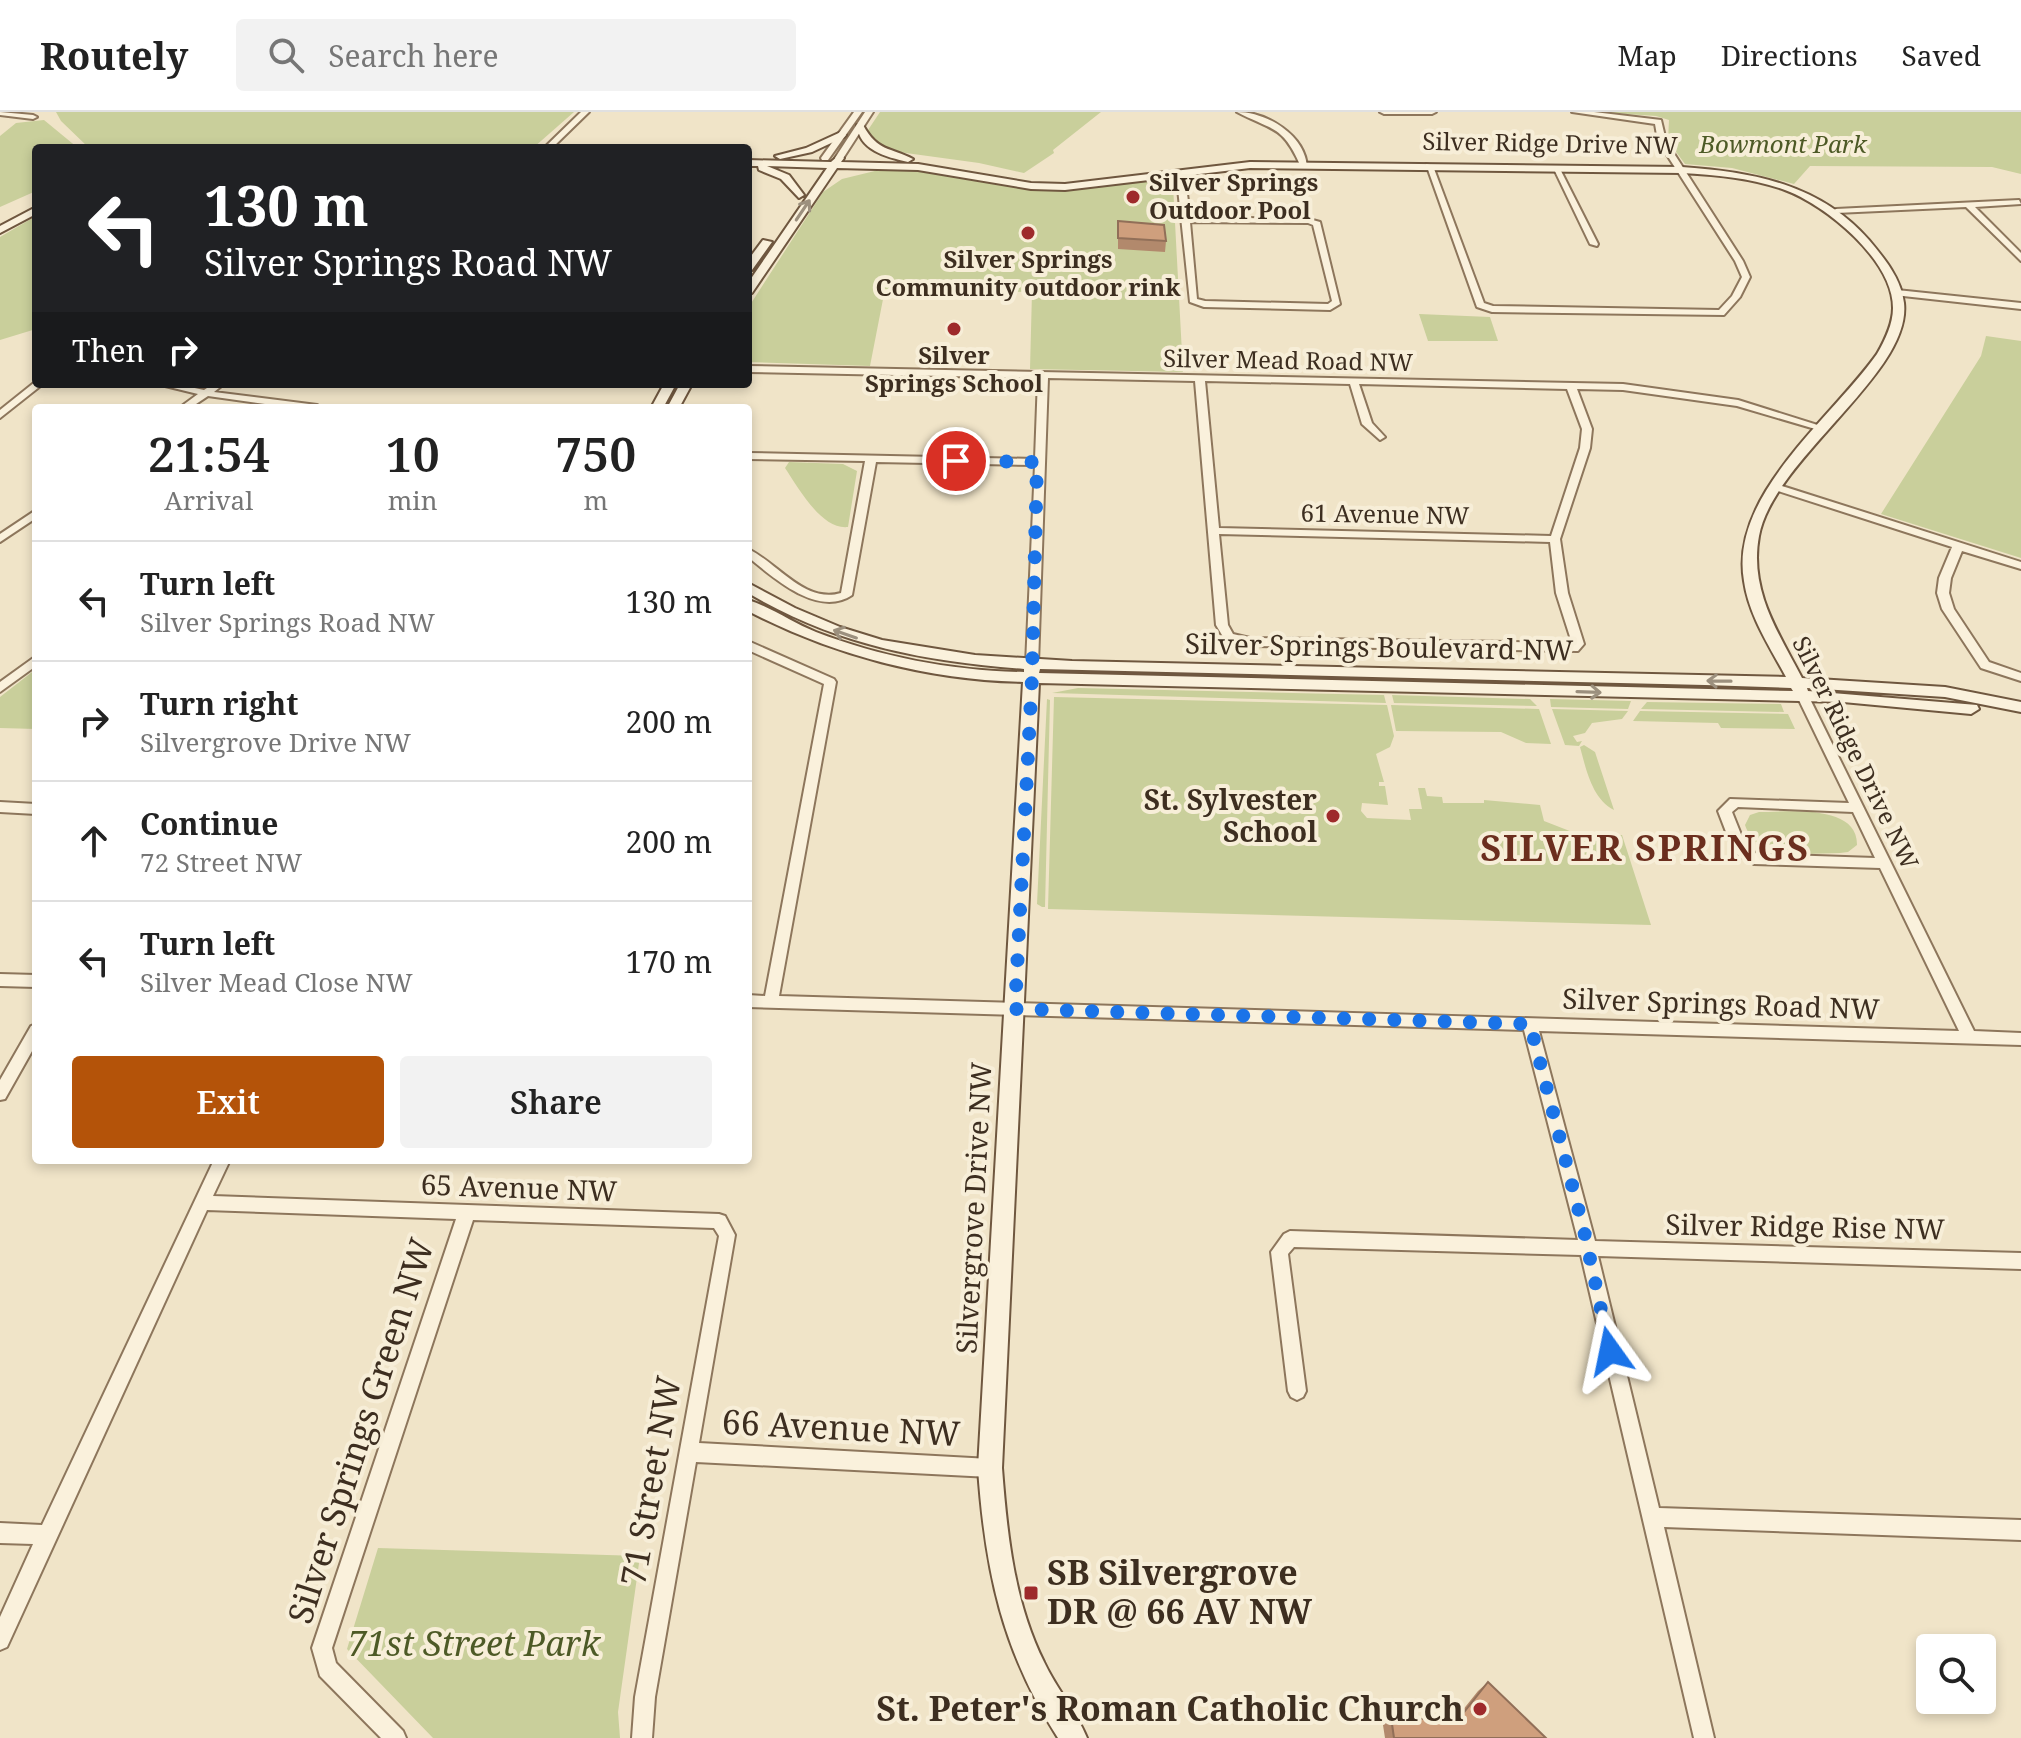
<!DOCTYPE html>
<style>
:root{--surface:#fff;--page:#f2f2f2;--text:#222;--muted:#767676;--line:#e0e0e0;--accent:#b45309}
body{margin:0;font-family:"Noto Serif",serif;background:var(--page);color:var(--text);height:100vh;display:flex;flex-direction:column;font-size:30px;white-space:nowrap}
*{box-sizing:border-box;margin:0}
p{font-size:26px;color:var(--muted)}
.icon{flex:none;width:44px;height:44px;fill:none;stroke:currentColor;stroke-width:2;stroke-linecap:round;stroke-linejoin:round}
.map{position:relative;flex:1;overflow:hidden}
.panel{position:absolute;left:32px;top:292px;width:720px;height:760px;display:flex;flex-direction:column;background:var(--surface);border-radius:8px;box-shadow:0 4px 12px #0003}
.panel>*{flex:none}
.top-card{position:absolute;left:32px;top:32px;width:720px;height:244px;border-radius:8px;box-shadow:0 4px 12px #0003;background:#202124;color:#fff;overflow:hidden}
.tools{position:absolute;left:1916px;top:1522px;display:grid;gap:16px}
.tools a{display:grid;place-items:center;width:80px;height:80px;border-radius:8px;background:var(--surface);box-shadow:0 4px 12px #0003;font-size:40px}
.pin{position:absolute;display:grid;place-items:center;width:68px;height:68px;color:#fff;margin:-34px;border:4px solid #fff;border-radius:50%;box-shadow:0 2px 8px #0007}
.me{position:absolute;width:88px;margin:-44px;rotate:348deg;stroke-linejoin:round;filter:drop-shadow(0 0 6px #0008)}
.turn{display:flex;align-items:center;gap:28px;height:168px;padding:0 40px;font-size:36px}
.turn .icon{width:104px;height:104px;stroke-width:2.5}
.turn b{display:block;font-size:56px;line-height:68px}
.then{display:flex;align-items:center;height:76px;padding:0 40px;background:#0003;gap:16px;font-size:30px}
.eta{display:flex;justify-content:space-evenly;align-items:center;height:136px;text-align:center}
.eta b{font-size:48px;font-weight:600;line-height:56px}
.primary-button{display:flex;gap:16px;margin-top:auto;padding:16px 40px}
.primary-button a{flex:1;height:92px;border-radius:8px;background:var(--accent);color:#fff;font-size:32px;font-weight:600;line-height:92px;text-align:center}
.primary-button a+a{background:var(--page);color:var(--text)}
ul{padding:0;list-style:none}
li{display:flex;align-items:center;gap:24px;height:120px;padding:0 40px;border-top:2px solid var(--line)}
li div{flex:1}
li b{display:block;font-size:30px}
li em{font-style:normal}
header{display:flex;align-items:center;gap:48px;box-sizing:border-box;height:112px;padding:0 40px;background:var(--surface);border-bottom:2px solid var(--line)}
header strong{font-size:38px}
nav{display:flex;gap:44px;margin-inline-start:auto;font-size:28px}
.search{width:560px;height:72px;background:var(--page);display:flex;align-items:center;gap:20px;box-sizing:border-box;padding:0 28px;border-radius:8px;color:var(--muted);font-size:30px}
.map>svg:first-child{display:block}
.green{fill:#c9cf9b}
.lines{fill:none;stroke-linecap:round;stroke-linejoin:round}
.street-casing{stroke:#8d765c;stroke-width:4}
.secondary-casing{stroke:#6f573f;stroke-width:4}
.street{fill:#faf1dc;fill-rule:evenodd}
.secondary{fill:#faf1dc;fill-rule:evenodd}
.wall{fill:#b2896c}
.building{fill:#cf9f7d;stroke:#916f58;stroke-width:2}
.oneway{stroke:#9c907e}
.route{stroke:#1a73e8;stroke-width:14;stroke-dasharray:0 25.2}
.poi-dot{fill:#9e2a2b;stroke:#f7eed8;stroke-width:3}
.labels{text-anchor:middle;stroke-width:8;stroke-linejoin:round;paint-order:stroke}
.far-street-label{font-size:24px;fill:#3d2e20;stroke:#f7eed8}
.far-park-label{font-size:24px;font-style:italic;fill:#4d5a26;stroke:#f7eed8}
.far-poi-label{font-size:24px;font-weight:bold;fill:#3d2e20;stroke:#f7eed8}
.street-label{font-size:28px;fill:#3d2e20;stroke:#f7eed8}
.poi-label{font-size:28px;font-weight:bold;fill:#3d2e20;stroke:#f7eed8;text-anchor:end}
.near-street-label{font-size:34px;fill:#3d2e20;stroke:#f7eed8}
.near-poi-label{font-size:34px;font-weight:bold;fill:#3d2e20;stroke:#f7eed8;text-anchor:start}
.near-park-label{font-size:34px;font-style:italic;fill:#4d5a26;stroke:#f7eed8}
.district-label{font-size:36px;font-weight:bold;letter-spacing:2px;fill:#6b2e1e;stroke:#f7eed8}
</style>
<header>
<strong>Routely</strong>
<div class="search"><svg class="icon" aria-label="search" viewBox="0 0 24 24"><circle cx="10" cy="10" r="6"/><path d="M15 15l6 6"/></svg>Search here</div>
<nav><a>Map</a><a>Directions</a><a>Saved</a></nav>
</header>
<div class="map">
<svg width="2021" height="1626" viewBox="0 0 2021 1626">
<rect width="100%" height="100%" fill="#f0e4c8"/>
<path class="green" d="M56 0H574L533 36H89L61 9Z
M880 0H1101L1053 38 1054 41 1024 61 979 51 884 38 866 21Z
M1596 0H2021V62L1992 55 1810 54 1794 72 1732 56 1685 52 1668 29 1669 8 1656 4Z
M44 8 78 36H36V79L0 95V24L16 11Z
M883 57 933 59 1050 78 1160 67 1173 73 1183 260 1030 257 1032 180 885 177 870 254 748 250V196L823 80 842 67Z
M36 104V217L0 228V125Z
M1419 202 1490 205 1498 229H1428Z
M1986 224 2021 229V446L1881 402 1981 244Z
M789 350 843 352 857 359 848 415C821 418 798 375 785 356Z
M36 557V617L0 616V585Z
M1303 563 1551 569 1553 573 1275 568 1274 564Z
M1078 576 1384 583 1386 591 1052 581Z
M1392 583 1530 587 1537 594 1394 591Z
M1054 585 1387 593 1394 624 1390 635 1376 642 1384 670H1379V674H1385L1388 693 1362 691 1361 699 1367 706 1411 708 1409 697H1422L1418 676H1425L1427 684 1442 685 1443 691H1484V688L1540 693 1544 709 1580 723H1622L1651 813 1048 797Z
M1047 587 1050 588 1045 795H1042L1037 792Z
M1550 587 1631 589 1628 597 1551 595Z
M1647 590 1781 592 1784 600 1641 597Z
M1391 593 1539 597 1551 632 1526 631 1501 620 1396 619Z
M1552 597 1628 599 1622 607 1592 611 1585 621 1573 624 1577 630 1582 629 1579 634 1565 633Z
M1640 599 1788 602 1795 617 1721 616 1718 611 1633 609Z
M1584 633 1595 640 1614 698C1592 687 1586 657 1580 635Z
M1759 700C1786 700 1858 691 1857 733L1848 740 1840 741C1808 741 1757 750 1745 713L1750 703Z
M378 1436 640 1444 618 1600 620 1626H433L347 1537Z"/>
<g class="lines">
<g class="street-casing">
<path id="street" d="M0 0 33 3 37 5 33 7 0 3Z
M581 0H589L552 36H544Z
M854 0H862L828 48H822L821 46Z
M865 0H873L842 48H836L835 46Z
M1237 0C1267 0 1305 23 1307 55H1301C1283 13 1273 19 1237 0Z
M1380 0H1436L1432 2H1384Z
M1572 0H1594L1661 8 1666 29 1743 149 1750 165 1740 185 1724 203 1492 200 1477 195 1426 52 1433 54 1484 191 1493 194 1719 198 1732 184 1742 165 1735 149 1658 29 1655 12Z
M1553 55 1560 57 1598 132 1597 134 1590 132Z
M1173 60H1179L1185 66 1190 105 1309 107 1320 110 1340 192 1330 198 1204 195 1190 190 1177 67 1172 62ZM1190 110 1308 111 1313 113 1332 189 1328 192 1205 189 1197 187Z
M2019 88 2021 92 1975 95 2021 141V149L1966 95 1836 101 1832 99 1836 97Z
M1897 178 2021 191V197L1894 183 1893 181Z
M748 254 1623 272 1738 288 1827 316 1822 319 1737 294 1623 278 1577 277 1592 317 1590 336 1560 427 1568 481 1584 532 1578 539 1250 534 1225 528 1216 513 1195 269 1048 266 1038 552 1032 556 1026 552 1035 353 876 350 852 483C818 506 774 466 748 445V437C777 450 804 492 841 481L865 349 748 347V341L1035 347 1038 266 748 260ZM1205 269 1350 272 1362 312 1380 328 1385 325 1372 311 1359 272 1567 277 1582 317 1580 336 1551 424 1219 416ZM1219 422 1550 430 1556 481 1572 531 1250 526 1233 522 1228 513Z
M35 270 43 272 0 306V298Z
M157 272H176L204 278 213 272H224L214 280 317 293 322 296H294L208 284 190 296H179L198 282Z
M1776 372 2021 450V457L1962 439 1951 466 1949 481 1954 497 1989 550 2021 561V569L1981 556 1942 497 1937 481 1939 466 1952 435 1772 377V373Z
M36 398V406L0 430V422Z
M748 529 834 567 836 570 779 884 1959 919 1880 756 1754 752 1735 741 1733 738 1718 699 1730 687 1849 691 1797 584 1803 580 1807 581 1974 919 2021 921V933L1539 919 1595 1129 2021 1141V1157L1598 1144 1659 1396 2021 1408V1428L1664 1415 1714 1626H1694L1581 1143 1294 1135 1288 1142 1306 1279 1303 1285 1297 1288 1291 1285 1288 1279 1271 1140 1284 1122 1290 1119 1578 1128 1524 918 748 895V883L765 884 824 572 748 538ZM1738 695 1853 700 1875 746 1757 742 1746 735 1732 700Z
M36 544V554L0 580V570Z
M0 690 36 692V702L0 700Z
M0 862 36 863V875L0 874Z
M36 912V932L5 987 0 988V968L31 914Z
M214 1048H230L213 1084 719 1102 725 1104 735 1123 699 1331 990 1347 997 1349 999 1356 997 1363 990 1365 696 1350 655 1585 652 1626H632L635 1585 719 1124 714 1116 473 1108 332 1536 336 1551 403 1619 406 1626H381L320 1564 312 1536 456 1107 207 1098 7 1535 0 1538V1505L33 1432 0 1431V1411L42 1413Z"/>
</g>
<g class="secondary-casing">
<path id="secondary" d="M857 13H863C878 40 890 35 913 47L908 50C886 45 859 38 857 13Z
M841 20 846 23 844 25 812 40 780 47 775 44 806 36Z
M839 43 844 46 841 50 918 52 1031 71 1065 72 1250 50 1682 55C1753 60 1820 72 1869 128 1884 146 1901 166 1904 191 1912 261 1773 347 1759 424 1749 478 1778 520 1802 566L1945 575 2021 590V600L1945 585 1807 576 1808 579 1977 593 1979 597 1971 602 1843 590 1039 571 1002 1356C1007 1422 1014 1490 1044 1550 1056 1576 1076 1599 1087 1626H1058C1002 1539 985 1458 978 1356L1023 570C928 568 832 543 748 499V488C771 495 793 511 816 520 881 545 954 559 1024 560V557C923 549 837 533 748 481V471L795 496 840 515 882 528 975 543 1072 549 1786 565C1770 535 1749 504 1744 469 1729 383 1831 307 1877 242 1885 228 1893 212 1893 196 1893 148 1826 93 1785 78 1752 66 1717 63 1682 61L1250 56 1065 78 1031 77 918 58 837 56 752 181 748 182V171L827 56 767 54 789 63 804 83 799 86 781 67 759 58 758 54H748V48L831 50ZM1040 557 1705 573 1791 576 1793 579 1039 561Z
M36 95V102L0 121V114Z
M763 128 772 130 752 158 748 159V148Z
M664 272H676L663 296H651Z
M680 272H692L679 296H667Z"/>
</g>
<use href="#street" class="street"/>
<use href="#secondary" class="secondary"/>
</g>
<path class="wall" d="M1118 109 1166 129 1165 140 1118 137Z
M1488 1570 1546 1626H1385L1383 1613 1391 1605 1454 1609 1478 1579Z"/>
<path class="building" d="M1118 109 1164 113 1166 129 1118 126Z
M1488 1570 1546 1626H1394L1391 1605 1457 1609Z"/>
<defs><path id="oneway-shaft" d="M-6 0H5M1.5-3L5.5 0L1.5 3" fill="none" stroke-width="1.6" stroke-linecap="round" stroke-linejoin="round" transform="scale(2)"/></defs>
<g class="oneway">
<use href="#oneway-shaft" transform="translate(803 98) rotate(-56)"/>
<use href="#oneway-shaft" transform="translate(845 522) rotate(-161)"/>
<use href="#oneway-shaft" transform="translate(1719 569) rotate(-179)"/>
<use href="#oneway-shaft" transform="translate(1589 580) rotate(2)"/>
</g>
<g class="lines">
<path class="route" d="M956 349 1037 350 1032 566 1015 897 1530 912 1584 1119 1610 1239"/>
</g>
<g class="poi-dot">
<circle cx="1133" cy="85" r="8"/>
<circle cx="1028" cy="121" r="8"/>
<circle cx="954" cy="217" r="8"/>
<circle cx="1333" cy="704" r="8"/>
<rect x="1023" y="1473" width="16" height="16" rx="4"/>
<circle cx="1480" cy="1597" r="8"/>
</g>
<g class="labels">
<g class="far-street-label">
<text transform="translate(1550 32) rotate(1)" y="8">Silver Ridge Drive NW</text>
<text transform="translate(1288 249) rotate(1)" y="8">Silver Mead Road NW</text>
<text transform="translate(1385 403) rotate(1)" y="8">61 Avenue NW</text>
<text transform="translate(1855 641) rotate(64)" y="8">Silver Ridge Drive NW</text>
</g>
<g class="far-park-label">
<text x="1783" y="41">Bowmont Park</text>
</g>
<g class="far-poi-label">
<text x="1149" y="79" text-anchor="start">Silver Springs<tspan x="1149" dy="28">Outdoor Pool</tspan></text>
<text x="1028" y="156">Silver Springs<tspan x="1028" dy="28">Community outdoor rink</tspan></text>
<text x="954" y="252">Silver<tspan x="954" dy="28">Springs School</tspan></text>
</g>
<g class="street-label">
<text transform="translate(1379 535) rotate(1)" y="10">Silver Springs Boulevard NW</text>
<text transform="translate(1721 892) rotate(2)" y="10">Silver Springs Road NW</text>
<text transform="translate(519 1076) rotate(2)" y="10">65 Avenue NW</text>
<text transform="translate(974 1096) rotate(-87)" y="10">Silvergrove Drive NW</text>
<text transform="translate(1805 1115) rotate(1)" y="10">Silver Ridge Rise NW</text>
</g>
<g class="poi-label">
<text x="1317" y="698">St. Sylvester<tspan x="1317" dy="32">School</tspan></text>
</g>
<g class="near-street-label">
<text transform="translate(841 1316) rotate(3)" y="12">66 Avenue NW</text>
<text transform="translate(361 1319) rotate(-72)" y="12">Silver Springs Green NW</text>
<text transform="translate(651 1369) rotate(-80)" y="12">71 Street NW</text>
</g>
<g class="near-poi-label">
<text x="1047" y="1473">SB Silvergrove<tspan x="1047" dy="39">DR @ 66 AV NW</tspan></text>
<text x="1464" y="1609" text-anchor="end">St. Peter's Roman Catholic Church</text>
</g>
<g class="near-park-label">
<text x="474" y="1544">71st Street Park</text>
</g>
<g class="district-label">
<text x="1645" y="749">SILVER SPRINGS</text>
</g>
</g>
</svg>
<div class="tools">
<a><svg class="icon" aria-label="search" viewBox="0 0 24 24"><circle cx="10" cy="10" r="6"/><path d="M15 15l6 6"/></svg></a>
</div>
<div class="pin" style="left:956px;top:349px;background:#d93025"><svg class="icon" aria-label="arrive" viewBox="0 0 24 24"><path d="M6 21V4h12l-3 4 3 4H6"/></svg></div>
<svg class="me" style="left:1610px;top:1239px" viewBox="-20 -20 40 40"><path d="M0-17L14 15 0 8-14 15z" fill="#1a73e8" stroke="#fff" stroke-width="4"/></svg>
<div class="top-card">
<div class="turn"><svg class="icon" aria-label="left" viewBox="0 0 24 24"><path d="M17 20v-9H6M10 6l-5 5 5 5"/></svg><div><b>130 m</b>Silver Springs Road NW</div></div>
<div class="then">Then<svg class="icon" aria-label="right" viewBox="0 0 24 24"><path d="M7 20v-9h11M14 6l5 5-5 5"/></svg></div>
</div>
<section class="panel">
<div class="eta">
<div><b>21:54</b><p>Arrival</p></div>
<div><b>10</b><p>min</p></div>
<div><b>750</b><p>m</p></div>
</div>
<ul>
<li><svg class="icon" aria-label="left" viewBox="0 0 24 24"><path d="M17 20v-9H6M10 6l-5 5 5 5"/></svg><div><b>Turn left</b><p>Silver Springs Road NW</p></div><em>130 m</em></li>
<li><svg class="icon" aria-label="right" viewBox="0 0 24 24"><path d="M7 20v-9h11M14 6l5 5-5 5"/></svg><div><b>Turn right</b><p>Silvergrove Drive NW</p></div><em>200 m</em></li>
<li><svg class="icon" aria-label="ahead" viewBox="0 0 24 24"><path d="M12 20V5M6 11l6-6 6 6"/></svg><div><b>Continue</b><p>72 Street NW</p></div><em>200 m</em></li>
<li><svg class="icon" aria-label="left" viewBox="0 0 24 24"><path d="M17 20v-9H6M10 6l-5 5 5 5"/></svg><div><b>Turn left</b><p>Silver Mead Close NW</p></div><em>170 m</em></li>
</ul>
<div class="primary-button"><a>Exit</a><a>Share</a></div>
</section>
</div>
